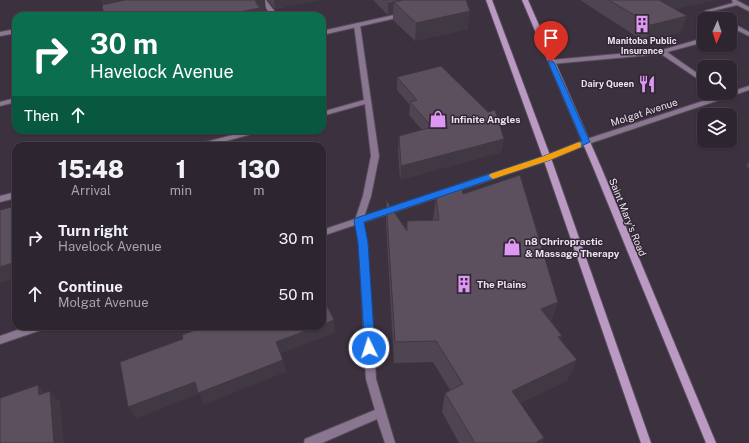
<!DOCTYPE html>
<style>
:root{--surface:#2d252f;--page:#352d37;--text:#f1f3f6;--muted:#a7a5aa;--line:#48424b}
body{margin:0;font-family:"Public Sans",sans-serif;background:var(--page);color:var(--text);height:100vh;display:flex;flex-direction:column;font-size:15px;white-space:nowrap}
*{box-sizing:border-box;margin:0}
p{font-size:13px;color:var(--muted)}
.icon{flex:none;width:22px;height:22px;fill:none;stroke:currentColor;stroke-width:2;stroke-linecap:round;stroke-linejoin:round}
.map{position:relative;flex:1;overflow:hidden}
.panel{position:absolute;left:12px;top:142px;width:314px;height:188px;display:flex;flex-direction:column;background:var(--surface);border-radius:12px;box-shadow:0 1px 3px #0004,0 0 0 1px var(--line)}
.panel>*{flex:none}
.guide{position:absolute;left:12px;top:12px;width:314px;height:122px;border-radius:12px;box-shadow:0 1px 3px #0004,0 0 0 1px var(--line);background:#0b6e4f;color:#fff;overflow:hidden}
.needle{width:26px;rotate:183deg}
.controls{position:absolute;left:697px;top:12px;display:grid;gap:8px}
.controls a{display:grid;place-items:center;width:40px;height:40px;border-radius:8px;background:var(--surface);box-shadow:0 1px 3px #0004,0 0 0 1px var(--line);font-size:20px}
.pin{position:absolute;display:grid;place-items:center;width:34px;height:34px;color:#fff;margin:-41px -17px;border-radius:50% 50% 50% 0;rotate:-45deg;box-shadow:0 0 4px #0007}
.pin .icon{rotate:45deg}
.me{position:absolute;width:44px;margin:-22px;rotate:356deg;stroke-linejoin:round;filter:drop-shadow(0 0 3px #0008)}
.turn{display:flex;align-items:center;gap:14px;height:84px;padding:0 12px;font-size:18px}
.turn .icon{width:52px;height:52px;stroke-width:2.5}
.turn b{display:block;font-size:28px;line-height:34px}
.then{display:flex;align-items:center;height:38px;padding:0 12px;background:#0003;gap:8px;font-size:15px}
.eta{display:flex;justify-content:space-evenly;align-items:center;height:68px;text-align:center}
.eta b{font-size:24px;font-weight:800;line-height:28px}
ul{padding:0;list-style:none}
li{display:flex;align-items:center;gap:12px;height:56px;padding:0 12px}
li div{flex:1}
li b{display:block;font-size:15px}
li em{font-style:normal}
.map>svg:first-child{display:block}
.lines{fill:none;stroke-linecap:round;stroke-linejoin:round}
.service-casing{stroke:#584d5b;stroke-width:2}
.minor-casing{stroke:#584d5b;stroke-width:2}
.secondary-casing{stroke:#584d5b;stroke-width:2}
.service{fill:#8a7690;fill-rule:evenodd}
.minor{fill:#8a7690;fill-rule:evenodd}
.secondary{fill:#ba9ac3;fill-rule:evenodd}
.wall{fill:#4f4552}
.shaded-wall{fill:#403842}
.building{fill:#5c505f;stroke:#403842}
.route{fill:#1a73e8;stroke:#114b97}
.slow{fill:#f59e0b}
.labels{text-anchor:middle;stroke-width:3;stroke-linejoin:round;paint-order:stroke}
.far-poi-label{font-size:9px;font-weight:bold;fill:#eae3ed;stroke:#322735}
.street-label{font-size:10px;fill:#eae3ed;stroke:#322735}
.poi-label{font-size:10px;font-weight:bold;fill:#eae3ed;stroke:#322735;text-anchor:start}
</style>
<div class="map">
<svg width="749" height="443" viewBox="0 0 749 443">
<rect width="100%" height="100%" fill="#3c313f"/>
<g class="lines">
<g class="service-casing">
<path id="service" d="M260 0H266L278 16H272Z
M732 0H736L749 7V11L737 5 712 11 725 19H718L705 11 733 3Z
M114 10 117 12 116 13 102 16H92Z
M730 22 749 32V36L739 31 730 34V30L735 29 730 26Z
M357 23 360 25 379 156 371 196 363 220 367 243 376 379 395 443H385L377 419 322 443H304L305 439 375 410 366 379 359 243 355 220 363 196 371 156 365 104 322 116V112L364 100 354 25Z
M16 29V33L0 36V32Z
M704 38V42L667 52 704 78V83L661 54 551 64 548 62 551 60 662 50Z
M252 130H263L262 131 208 146H197L198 144Z
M16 192V198L0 202V196Z"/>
</g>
<g class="minor-casing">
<path id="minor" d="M403 13 405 14V16L322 35V31Z
M749 86V90L588 144 550 160 322 236V230L544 156 584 140Z
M16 98V102L0 106V102Z
M29 326H46L44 329 0 344V336Z"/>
</g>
<g class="secondary-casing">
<path id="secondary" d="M486 0H492L551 158 651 443H641L543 158Z
M522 0H528L601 167 716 443H706L593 167Z"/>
</g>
<use href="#service" class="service"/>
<use href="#minor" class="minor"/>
<use href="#secondary" class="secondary"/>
</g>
<path class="wall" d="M268 0H319L275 9Z
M373 0H466L468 29 415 41 393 20V14L388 15Z
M580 0H713L676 9 681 32 645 42Z
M397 77 504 139 501 152 400 180 398 150 399 136 422 130 409 115 410 105 397 90Z
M749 161V168L746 166Z
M463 194 558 302 551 321 562 336 561 340 577 360 567 381 520 403 544 438 542 443H459L442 412 445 393 450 390 433 362 394 363 386 223V200L406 229 407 221 433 220 436 197Z"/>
<path class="shaded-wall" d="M101 0H163L105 11Z
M260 0H265L266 11 261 12V16H218L255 1Z
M274 0H319L275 9Z
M658 0H713L653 15Z
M394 2 393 14 388 15V3Z
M470 11 468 29 415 41 416 23Z
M687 16 681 32 645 42 651 25Z
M504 139 501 152 400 180 401 166Z
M16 262V278L0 283V267Z
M558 302 550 323 541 309Z
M334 320 335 333 279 354 276 342 319 326H322V325Z
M562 336 554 357 558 337Z
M283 360 286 372 204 405 199 394 136 419 128 407 195 382Z
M577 360 567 381 505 410 512 391Z
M38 385 48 397 39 395Z
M50 391 60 402 64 443H54Z
M544 438 542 443H535Z"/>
<path class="building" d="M125 0H260L255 1 260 8 218 16H104L102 5Z
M385 0H402L388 3Z
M403 0H466L470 11 416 23 394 2Z
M609 0H659L687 16 651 25Z
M441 66 488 112 495 110 504 139 401 166 399 136 432 127 410 102 417 100 397 77Z
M520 175 558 302 541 309 562 336 558 337 577 360 512 391 544 438 535 443H475L445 393 463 384 436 341 395 342 386 200 407 231V221L439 220 436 197 462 188 463 194Z
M16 206V262L0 267V210Z
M322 296 334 320 322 325Z
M206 326H319L276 342 283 360 198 393 195 382 128 407 120 362 183 339 182 335Z
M38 385 39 395 50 391 54 443H0V398Z"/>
<path class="route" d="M549 60 554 62 590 142 550 160 364 222 368 243 375 348 373 352 369 353 365 352 358 243 354 220 356 218 544 156 582 141 548 62Z"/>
<path class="slow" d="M579 142 581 143V147L550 160 493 179 489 176 490 174 544 156Z"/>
<defs>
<g id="building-bare" transform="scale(1.38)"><path d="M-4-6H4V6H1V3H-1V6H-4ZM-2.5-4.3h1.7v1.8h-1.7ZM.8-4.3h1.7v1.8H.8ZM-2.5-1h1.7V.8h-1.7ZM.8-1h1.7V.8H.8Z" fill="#de98f2" stroke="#322735" stroke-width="2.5" paint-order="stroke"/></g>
<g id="restaurant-bare" transform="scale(1.38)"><path d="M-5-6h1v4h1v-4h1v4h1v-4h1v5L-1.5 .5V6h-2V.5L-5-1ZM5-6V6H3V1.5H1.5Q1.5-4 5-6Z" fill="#de98f2" stroke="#322735" stroke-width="2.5" paint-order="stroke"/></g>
<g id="shop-bare" transform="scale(1.38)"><path d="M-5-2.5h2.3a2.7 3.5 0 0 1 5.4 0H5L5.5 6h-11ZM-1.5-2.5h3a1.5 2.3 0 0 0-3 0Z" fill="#de98f2" stroke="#322735" stroke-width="2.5" paint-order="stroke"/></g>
</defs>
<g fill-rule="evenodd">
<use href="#building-bare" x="642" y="24"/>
<use href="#restaurant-bare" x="647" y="84"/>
<use href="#shop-bare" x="438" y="119"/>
<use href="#shop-bare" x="512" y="247"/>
<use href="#building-bare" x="464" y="284"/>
</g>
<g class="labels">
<g class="far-poi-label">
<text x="642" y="44">Manitoba Public<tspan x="642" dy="10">Insurance</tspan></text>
<text x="634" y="87" text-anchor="end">Dairy Queen</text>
</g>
<g class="street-label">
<text transform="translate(644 112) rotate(-18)" y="4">Molgat Avenue</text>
<text transform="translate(628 217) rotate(68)" y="4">Saint Mary's Road</text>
</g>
<g class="poi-label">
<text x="451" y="123">Infinite Angles</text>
<text x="525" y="245">n8 Chriropractic<tspan x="525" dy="12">&amp; Massage Therapy</tspan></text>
<text x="477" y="288">The Plains</text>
</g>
</g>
</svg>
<div class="controls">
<a><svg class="needle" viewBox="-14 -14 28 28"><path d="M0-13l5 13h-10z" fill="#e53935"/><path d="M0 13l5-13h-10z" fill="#a7a5aa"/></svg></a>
<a><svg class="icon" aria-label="search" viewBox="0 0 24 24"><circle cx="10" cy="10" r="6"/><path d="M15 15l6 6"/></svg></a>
<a><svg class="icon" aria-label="layers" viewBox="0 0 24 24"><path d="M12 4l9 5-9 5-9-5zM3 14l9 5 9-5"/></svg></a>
</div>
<div class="pin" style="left:551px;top:62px;background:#d93025"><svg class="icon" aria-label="arrive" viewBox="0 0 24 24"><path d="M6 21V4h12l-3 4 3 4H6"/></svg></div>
<svg class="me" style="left:369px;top:348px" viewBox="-20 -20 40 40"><circle r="17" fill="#1a73e8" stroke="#fff" stroke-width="3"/><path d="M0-11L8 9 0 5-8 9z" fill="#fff"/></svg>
<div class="guide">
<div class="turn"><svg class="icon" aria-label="right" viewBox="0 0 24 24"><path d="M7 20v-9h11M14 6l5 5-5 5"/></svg><div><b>30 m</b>Havelock Avenue</div></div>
<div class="then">Then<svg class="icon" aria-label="ahead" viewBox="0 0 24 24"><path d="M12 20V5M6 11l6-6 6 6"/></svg></div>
</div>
<section class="panel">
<div class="eta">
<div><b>15:48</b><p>Arrival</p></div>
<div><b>1</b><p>min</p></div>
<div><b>130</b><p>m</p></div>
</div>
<ul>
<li><svg class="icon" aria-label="right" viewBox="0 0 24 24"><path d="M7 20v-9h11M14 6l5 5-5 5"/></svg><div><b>Turn right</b><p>Havelock Avenue</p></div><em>30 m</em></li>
<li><svg class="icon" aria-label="ahead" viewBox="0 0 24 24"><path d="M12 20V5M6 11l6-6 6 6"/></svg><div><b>Continue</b><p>Molgat Avenue</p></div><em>50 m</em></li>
</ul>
</section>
</div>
